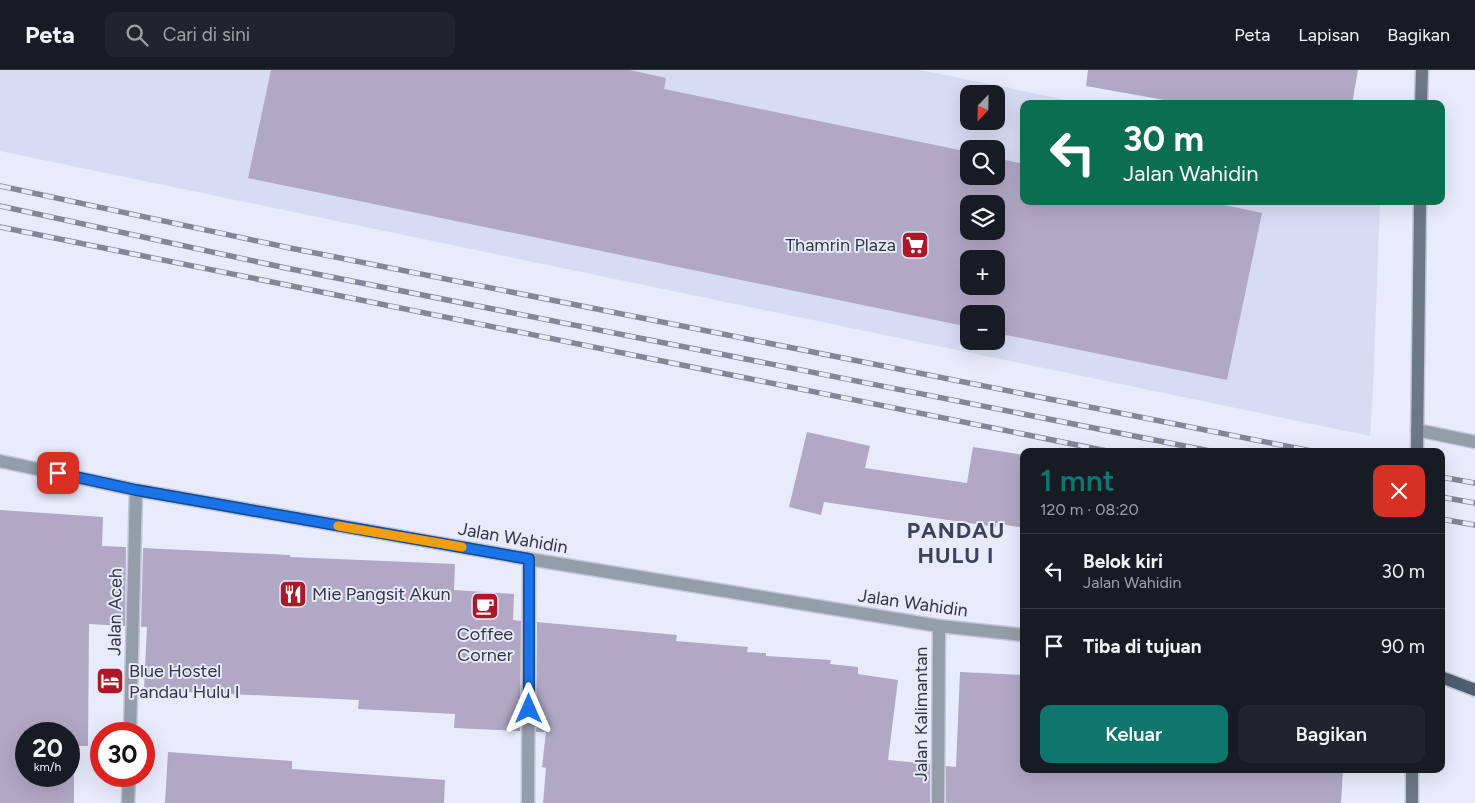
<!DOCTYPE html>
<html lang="id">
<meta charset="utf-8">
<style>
:root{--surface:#171b24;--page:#20242c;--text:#f1f3f6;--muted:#9ea1a6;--line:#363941;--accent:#0f766e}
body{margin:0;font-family:Figtree,sans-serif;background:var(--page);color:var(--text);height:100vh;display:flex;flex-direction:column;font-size:19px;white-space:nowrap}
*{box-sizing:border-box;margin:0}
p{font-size:16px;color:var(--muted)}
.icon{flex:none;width:28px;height:28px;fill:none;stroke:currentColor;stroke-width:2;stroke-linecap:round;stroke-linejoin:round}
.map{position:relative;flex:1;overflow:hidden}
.details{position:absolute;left:1020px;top:378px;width:425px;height:325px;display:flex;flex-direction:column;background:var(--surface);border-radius:10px;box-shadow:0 5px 20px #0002}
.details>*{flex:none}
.banner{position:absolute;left:1020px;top:30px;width:425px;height:105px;border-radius:10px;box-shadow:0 5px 20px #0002;background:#0b6e4f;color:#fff;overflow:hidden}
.needle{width:32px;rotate:202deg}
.fabs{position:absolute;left:960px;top:15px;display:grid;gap:10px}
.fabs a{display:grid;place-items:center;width:45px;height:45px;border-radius:10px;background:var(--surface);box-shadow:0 5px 20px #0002;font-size:25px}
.speed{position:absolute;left:15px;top:652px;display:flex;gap:10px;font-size:25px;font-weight:700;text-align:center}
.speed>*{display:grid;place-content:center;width:65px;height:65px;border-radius:50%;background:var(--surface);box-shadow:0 5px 20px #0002;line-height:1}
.speed small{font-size:12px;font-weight:400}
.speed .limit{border:8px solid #d22;background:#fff;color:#111}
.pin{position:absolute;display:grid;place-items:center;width:42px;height:42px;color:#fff;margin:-21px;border-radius:10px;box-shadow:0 2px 8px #0006}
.me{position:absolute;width:55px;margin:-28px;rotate:0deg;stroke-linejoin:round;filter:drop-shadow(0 0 4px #0008)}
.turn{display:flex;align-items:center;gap:18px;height:105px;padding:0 20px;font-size:22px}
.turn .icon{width:65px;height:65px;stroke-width:2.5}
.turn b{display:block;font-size:35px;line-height:42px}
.round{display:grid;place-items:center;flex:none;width:52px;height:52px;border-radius:10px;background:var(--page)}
.overview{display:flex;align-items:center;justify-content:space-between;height:85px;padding:0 20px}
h1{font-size:30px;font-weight:600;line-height:38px;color:var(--accent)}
.primary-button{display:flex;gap:10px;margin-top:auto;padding:10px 20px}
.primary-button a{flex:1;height:58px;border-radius:10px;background:var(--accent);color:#fff;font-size:20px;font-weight:600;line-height:58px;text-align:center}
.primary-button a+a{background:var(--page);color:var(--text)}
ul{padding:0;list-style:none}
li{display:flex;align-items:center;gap:15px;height:75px;padding:0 20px;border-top:1px solid var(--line)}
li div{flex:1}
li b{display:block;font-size:19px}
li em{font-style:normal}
header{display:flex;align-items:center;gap:30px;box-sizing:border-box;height:70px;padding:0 25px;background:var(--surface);border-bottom:1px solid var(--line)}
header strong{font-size:24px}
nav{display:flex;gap:28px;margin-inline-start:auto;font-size:18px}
.search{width:350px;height:45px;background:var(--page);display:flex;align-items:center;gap:12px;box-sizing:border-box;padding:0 18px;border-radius:10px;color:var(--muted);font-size:19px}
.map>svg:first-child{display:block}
.built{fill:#d8dcf3;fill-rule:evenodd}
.building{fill:#b1a8c5;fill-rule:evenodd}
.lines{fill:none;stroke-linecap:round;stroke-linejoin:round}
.minor-casing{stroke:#c3c7d7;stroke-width:15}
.tertiary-casing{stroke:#c3c7d7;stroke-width:15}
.secondary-casing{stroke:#c3c7d7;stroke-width:15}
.primary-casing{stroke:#c3c7d7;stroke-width:15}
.minor{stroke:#959da8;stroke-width:12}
.tertiary{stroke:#959da8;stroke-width:12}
.secondary{stroke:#6c7787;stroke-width:12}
.primary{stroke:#4f5d70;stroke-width:12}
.rail-casing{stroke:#838695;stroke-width:5.5}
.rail{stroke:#e7ebfd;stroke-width:4;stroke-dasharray:11;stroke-linecap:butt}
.route-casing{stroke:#114b97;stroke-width:12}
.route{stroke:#1a73e8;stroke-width:9}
.slow{stroke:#f59e0b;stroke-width:9}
.labels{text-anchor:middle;stroke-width:4;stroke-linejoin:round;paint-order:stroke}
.poi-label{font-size:18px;fill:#333541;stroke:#e7ebfd;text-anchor:start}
.street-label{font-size:18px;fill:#333541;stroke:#e7ebfd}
.district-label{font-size:22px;font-weight:bold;letter-spacing:1px;fill:#3d4159;stroke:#e7ebfd}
</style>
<header>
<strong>Peta</strong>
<div class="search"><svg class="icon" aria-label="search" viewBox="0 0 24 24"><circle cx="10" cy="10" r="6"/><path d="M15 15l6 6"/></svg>Cari di sini</div>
<nav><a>Peta</a><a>Lapisan</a><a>Bagikan</a></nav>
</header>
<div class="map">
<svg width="1475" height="733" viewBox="0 0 1475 733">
<rect width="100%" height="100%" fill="#e7ebfd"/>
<path class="built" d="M0 0H921L1086 34H1024V131H1380L1373 319 1370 366 0 81ZM969 24H996V51H969ZM969 79H996V106H969ZM969 134H996V161H969ZM969 189H996V216H969ZM969 244H996V271H969Z"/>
<path class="building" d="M271 0H630L666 8 664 19 969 82V106H996V88L1024 94V131H1206L1262 143 1227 310 996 263V244H969V257L248 108ZM969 134H996V161H969ZM969 189H996V216H969Z
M1088 0H1358L1352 34H1187L1086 16Z
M807 362 870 376 865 398 967 413 973 377 1024 385V458L996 453V457L824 432 821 445 789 437Z
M0 440 103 447 102 476 126 477 125 556 89 554 88 676H74V733H0ZM26 664H69V706H26Z
M143 478 290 485V487L455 494 454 520 514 524 513 550 521 551 520 661 454 658 455 644 358 639 359 630 144 620 147 557H141Z
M537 552 677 565 676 571 748 577 747 582 766 583V586L831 590 830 594 858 597V604L898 610 888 690 930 694V733H543L546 698 542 697 546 662H536Z
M960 602 1024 605V699H1343L1341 733H946V696L956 697Z
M168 682 292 691V699L445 710 444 733H165Z"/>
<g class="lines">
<g class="minor-casing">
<path id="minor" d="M1417 360 1475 372
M130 664 136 420
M128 733 129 706
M528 733 529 489
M938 733 939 556"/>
</g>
<g class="tertiary-casing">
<path id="tertiary" d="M0 391 136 420 529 489 939 556 1024 565"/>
</g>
<g class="secondary-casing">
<path id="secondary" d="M1421 34 1422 0
M1417 381 1420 131
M1412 733V699"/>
</g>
<g class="primary-casing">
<path id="primary" d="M1441 607 1475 620"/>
</g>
<use href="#minor" class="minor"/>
<use href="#tertiary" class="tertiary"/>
<use href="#secondary" class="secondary"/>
<use href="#primary" class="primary"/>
<g class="rail-casing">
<path id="rail" d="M0 116 290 178 1311 381
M0 136 286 198 1210 381
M0 157 1107 381
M1441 407 1475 413
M1441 427 1475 433
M1441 449 1475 455"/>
</g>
<use href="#rail" class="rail"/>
</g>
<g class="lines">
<g class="route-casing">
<path id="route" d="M58 403 136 420 529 489V639"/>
</g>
<use href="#route" class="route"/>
<path class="slow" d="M338 456 462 477"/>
</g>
<defs>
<g id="supermarket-square" transform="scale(1.4375)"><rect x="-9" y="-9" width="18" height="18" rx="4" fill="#ac1828" stroke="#e7ebfd"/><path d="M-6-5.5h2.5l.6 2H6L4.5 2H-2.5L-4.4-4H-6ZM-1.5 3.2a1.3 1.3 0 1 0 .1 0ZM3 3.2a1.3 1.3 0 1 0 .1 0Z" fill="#fff"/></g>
<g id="restaurant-square" transform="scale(1.4375)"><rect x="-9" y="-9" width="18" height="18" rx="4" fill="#ac1828" stroke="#e7ebfd"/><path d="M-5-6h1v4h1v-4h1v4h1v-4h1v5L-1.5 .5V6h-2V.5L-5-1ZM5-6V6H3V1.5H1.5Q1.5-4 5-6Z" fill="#fff"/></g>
<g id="cafe-square" transform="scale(1.4375)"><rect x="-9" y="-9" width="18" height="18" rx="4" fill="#ac1828" stroke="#e7ebfd"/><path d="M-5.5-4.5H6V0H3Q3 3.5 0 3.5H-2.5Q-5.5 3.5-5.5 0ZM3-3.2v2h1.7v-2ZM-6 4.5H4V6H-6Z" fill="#fff"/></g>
<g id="hotel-square" transform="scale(1.4375)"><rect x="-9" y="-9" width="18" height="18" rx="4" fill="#ac1828" stroke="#e7ebfd"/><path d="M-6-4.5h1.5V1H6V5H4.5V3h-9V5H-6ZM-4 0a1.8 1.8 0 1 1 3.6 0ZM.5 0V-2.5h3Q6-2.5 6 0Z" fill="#fff"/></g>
</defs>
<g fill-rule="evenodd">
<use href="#supermarket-square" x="915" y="175"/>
<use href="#restaurant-square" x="293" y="524"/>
<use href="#cafe-square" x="485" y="536"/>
<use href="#hotel-square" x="110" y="611"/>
</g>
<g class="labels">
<g class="poi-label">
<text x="896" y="181" text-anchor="end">Thamrin Plaza</text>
<text x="312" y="530">Mie Pangsit Akun</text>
<text x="485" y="570" text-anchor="middle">Coffee<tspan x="485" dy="21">Corner</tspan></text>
<text x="129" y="607">Blue Hostel<tspan x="129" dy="21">Pandau Hulu I</tspan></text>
</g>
<g class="street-label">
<text transform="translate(513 468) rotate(10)" y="6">Jalan Wahidin</text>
<text transform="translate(913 533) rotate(8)" y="6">Jalan Wahidin</text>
<text transform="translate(115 542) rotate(-89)" y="6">Jalan Aceh</text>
<text transform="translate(921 644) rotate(-90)" y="6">Jalan Kalimantan</text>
</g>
<g class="district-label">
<text x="956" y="468">PANDAU<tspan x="956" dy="25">HULU I</tspan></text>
</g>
</g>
</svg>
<div class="fabs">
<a><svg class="needle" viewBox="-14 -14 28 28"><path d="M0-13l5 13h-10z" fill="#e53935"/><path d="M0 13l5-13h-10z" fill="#9ea1a6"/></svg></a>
<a><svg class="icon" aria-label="search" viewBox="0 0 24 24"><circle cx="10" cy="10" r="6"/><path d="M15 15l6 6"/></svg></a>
<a><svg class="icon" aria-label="layers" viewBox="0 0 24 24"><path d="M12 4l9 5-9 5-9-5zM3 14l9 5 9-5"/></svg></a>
<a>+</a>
<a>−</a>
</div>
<div class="speed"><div>20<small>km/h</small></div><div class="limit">30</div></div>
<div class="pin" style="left:58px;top:403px;background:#d93025"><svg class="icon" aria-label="arrive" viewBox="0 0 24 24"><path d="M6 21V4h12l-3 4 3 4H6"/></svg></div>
<svg class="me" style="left:529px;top:639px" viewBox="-20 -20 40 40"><path d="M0-17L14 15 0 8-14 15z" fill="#1a73e8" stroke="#fff" stroke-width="4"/></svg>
<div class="banner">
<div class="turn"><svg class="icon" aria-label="left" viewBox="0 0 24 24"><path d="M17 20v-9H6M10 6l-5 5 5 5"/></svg><div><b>30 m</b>Jalan Wahidin</div></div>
</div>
<section class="details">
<div class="overview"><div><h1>1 mnt</h1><p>120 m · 08:20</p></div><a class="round" style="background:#d93025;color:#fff"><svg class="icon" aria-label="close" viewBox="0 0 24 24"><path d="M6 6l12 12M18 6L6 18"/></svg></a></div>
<ul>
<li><svg class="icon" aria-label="left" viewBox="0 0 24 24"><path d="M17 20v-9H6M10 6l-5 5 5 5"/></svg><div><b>Belok kiri</b><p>Jalan Wahidin</p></div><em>30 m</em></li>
<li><svg class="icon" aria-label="arrive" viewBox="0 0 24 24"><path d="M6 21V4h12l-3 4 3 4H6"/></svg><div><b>Tiba di tujuan</b></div><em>90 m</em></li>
</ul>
<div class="primary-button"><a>Keluar</a><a>Bagikan</a></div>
</section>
</div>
